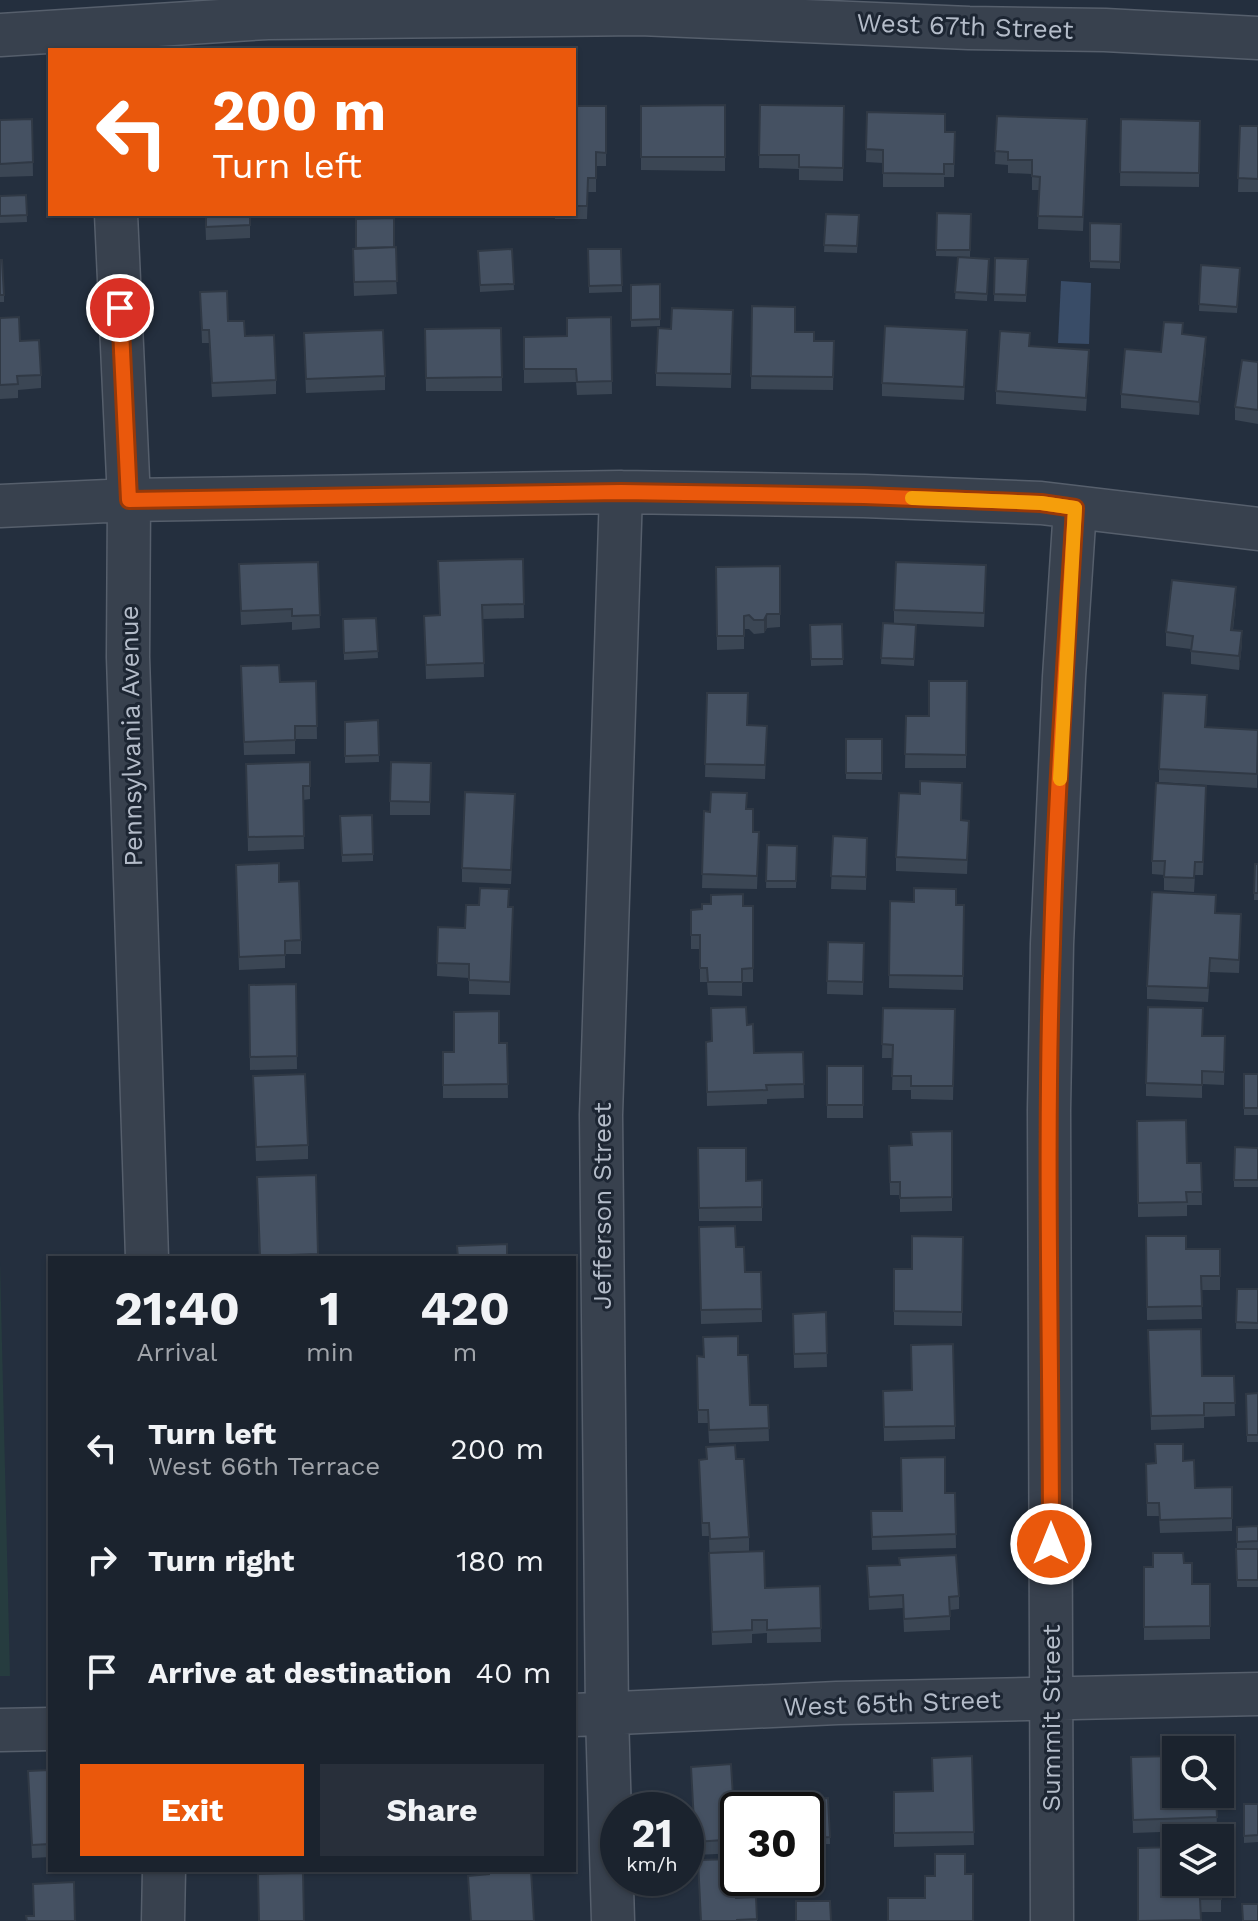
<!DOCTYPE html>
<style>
:root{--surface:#1b232e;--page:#282f3a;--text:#f1f3f6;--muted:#a0a4aa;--line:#39404a;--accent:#ea580c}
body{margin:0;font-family:"Work Sans",sans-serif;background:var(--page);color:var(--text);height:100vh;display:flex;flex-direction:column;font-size:30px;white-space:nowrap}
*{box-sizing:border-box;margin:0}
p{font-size:26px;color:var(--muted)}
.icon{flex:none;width:44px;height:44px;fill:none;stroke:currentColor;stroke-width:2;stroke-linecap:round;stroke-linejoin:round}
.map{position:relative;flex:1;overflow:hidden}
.drawer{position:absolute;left:48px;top:1256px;width:528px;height:616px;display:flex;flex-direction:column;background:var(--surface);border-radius:0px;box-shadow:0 2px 6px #0004,0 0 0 2px var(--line)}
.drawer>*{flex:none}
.banner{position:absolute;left:48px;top:48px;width:528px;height:168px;border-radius:0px;box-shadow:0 2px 6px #0004,0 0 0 2px var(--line);background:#ea580c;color:#fff;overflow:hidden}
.buttons{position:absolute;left:1162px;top:1736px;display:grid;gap:16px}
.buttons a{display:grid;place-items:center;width:72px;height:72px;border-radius:0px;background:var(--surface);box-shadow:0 2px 6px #0004,0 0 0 2px var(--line);font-size:40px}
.speed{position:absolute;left:600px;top:1792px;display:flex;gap:16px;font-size:40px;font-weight:700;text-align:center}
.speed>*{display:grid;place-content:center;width:104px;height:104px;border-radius:50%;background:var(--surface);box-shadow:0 2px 6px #0004,0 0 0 2px var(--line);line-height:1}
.speed small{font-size:20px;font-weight:400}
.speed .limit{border:4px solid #111;border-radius:12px;background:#fff;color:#111}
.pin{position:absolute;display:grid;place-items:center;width:68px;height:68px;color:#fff;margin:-34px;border:4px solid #fff;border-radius:50%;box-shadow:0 2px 8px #0007}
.me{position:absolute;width:88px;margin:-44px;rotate:0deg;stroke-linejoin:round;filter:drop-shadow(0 0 6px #0008)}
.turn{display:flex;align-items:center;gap:28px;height:168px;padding:0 32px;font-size:36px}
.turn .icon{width:104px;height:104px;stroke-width:2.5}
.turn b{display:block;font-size:56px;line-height:68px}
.eta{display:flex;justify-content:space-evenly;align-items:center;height:136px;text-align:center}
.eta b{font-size:48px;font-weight:700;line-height:56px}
.button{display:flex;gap:16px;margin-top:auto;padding:16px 32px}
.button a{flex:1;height:92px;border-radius:0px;background:var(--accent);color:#fff;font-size:32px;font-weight:700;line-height:92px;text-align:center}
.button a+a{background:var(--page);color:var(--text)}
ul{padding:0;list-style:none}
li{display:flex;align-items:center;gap:24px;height:112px;padding:0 32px}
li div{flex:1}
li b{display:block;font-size:30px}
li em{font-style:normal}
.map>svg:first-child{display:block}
.green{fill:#263c3f}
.water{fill:#394c67}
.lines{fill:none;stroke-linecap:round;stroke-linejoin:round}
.minor-casing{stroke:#565f6c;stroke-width:45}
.minor{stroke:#38414e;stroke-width:42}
.wall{fill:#3b4654}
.shaded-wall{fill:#303945}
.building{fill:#455162;stroke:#303945;stroke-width:2}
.route-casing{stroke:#983908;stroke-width:20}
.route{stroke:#ea580c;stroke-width:14}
.slow{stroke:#f59e0b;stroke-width:14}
.labels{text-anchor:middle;stroke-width:6;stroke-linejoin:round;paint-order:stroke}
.street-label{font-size:26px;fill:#b4bcc9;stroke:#1d2633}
</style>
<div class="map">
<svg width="1258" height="1921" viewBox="0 0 1258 1921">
<rect width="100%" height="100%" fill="#242f3e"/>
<path class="green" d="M0 1261 10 1676H0Z"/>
<path class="water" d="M1061 281 1091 283 1089 344 1058 343Z"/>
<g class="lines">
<g class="minor-casing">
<path id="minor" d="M0 35 267 18 640 14 969 28 1105 30 1258 38
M116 214 129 500 128 657 147 1258
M0 506 129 500 621 492 864 496 1041 503 1258 529
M574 1715 837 1703 1258 1694
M0 1730 50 1729
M163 1921 164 1870
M613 1921 607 1714 601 1115 621 492
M1052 1921 1049 1110 1052 944 1064 677 1075 508"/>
</g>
<use href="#minor" class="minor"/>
</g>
<path class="wall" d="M725 105V171L641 170V106Z
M760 105 844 106 843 181 799 180V169L759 168Z
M574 106H606V166H596V192H588L587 219H555V214H574Z
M867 112 945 132H955L954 177H944V187H883V163L866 162Z
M997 116 1087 133 1083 231 1038 229 1039 190H1032V174L1008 173V165L995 164Z
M32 119 33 176 0 177V120Z
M1121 119 1200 121 1199 187 1120 186Z
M1240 126H1258V192H1238Z
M26 195 27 222 0 223V196Z
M937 213 971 214 970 257 936 256Z
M205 214H250V238L206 240Z
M826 214 859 215 857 253 824 252Z
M1090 223 1121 224 1120 269 1090 268Z
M394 247 397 294 354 296 353 262Z
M512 249 514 290 480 292 478 251Z
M588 249H621L622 292 589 293Z
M958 257 989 259 987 301 955 299Z
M995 258 1028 259 1026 302 994 301Z
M0 260 4 295V302H0Z
M1201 265 1240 268 1237 313 1199 311Z
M660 284V326L631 327V285Z
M200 292 228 321 245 336 276 380V394L212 397 209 343H202Z
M752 306 795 332 814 341H834L833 390 751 389Z
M733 310 731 388 656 386V373L671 329Z
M611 317 612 394 577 395 576 382 524 383V337L567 336Z
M0 318 20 341 41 375V388L18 390V398L0 399Z
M501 328 502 391H426L425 329Z
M1183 334 1206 350 1199 415 1121 408V394L1161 352Z
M967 343 964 400 882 396V383Z
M304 346 385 376V390L306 393Z
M1030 346 1089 363 1086 411 996 404V391Z
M1258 362V424L1235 420V407Z
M523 559 524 618 483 619 484 677 426 679 424 616 439 615Z
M318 562 320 628 292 630V622L241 625 239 578Z
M780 566V627L767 628 764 633 754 634 749 629H744V649L717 650 716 567Z
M986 578 984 627 894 623V610Z
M1236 601 1233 630 1242 644 1239 670 1191 664V649L1166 646V632Z
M376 618 378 658 344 660 343 619Z
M883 623 916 625 914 666 881 664Z
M842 624 843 665 811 666 810 625Z
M241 666 280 682 316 681 317 739H295V754L244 755Z
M967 681 966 768H905L906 716H929Z
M707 693 748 725 767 726 765 779 705 777Z
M1207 708 1206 727 1258 730 1257 788 1159 782V769Z
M378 720 379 762 345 763V722Z
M846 739H882V780L846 779Z
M310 762V799L303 800 304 849 248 851 246 764Z
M431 763 430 815H390V801Z
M1206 799 1203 875H1195L1194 892 1164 890V875L1152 874V861Z
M515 807 511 884 462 882V868Z
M747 809 753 832H759L757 889 702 888 704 811 710 812Z
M340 816 373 854V861L342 862Z
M961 820 969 821 967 874 896 871V857Z
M833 836 867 838 866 890 831 889Z
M767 845 797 846 796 888H766Z
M1255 864H1258V900H1254Z
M236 878 279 882 301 940V954H285V968L239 970Z
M890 901 964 905 963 990 889 988Z
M753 906V982H742V996L708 995 707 982H700V949H691V910Z
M509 907H513L510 995 469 994V978L437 976 438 927 465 928Z
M1216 913 1241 927 1239 973 1210 972 1208 1002 1147 999V986Z
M828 942 864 943 863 995 827 994Z
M296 984 297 1069 250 1070 249 985Z
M883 1008 955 1009 953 1100 911 1099V1090H892L893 1058H882Z
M747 1025 754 1053 803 1052 804 1098 767 1099V1104L707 1106 706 1042 711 1041Z
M1203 1036H1225L1224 1085 1202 1084V1098L1146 1096V1083Z
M499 1043H507L508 1098H443V1052H454Z
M827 1066H863V1118H827Z
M1244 1074H1258V1115H1244Z
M253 1090 308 1145V1159L256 1161Z
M1137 1121 1187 1163H1201L1202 1205H1187V1216L1138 1217Z
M952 1131V1211L900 1212V1195H890L889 1146 911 1145Z
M698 1148 746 1181 762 1180V1221H699Z
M1258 1148V1187H1234V1180Z
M316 1175 318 1258H259L257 1191Z
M699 1227 736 1247 745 1272H761L762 1322 701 1324Z
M1146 1236 1186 1249H1220V1290H1201L1202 1319 1147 1320Z
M963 1237 962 1326 894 1325V1269H912Z
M1237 1289H1258V1329H1236Z
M826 1312 827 1367 794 1368 793 1314Z
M1148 1330 1202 1376H1234L1235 1416 1204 1417V1428L1151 1430Z
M738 1355 750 1405H768L769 1441 709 1443 708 1423H698L697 1356Z
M883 1391 955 1426V1439L884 1441Z
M1258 1393V1442H1247L1246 1394Z
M736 1459 749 1537V1551L717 1552 765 1588 820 1586 821 1642 767 1643V1633L752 1634V1643L712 1645 709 1536H702L699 1460Z
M1183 1461 1195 1488 1232 1487V1531L1160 1533 1159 1516H1147L1146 1464Z
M945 1493H955L956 1548 872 1550 871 1511H902Z
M1258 1526V1548L1237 1549V1527Z
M1236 1549H1258V1587H1237Z
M1184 1563 1192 1584H1210V1639L1144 1640V1567Z
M867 1566 959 1596V1609L950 1610V1630L904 1632 903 1608 869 1610Z
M972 1756 974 1845 894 1847V1792L933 1791Z
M1131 1757 1176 1794H1216L1217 1830 1133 1833Z
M691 1767 733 1797 738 1810V1853L695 1855Z
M50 1770V1857L32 1858 28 1771Z
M828 1798 830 1844H806V1810Z
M1244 1804H1258V1842L1244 1843Z
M1221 1855V1912H1201V1921H1138L1176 1882Z
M698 1860 736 1898 756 1897 757 1921H700Z"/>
<path class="shaded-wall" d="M1206 337V350L1199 415V402Z
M1236 587V601L1231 643V630Z
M767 614V628L764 633V620Z
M1242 631V644L1239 670V656Z"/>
<path class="building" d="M725 105V157H641V106Z
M760 105 844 106 843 168 799 167V155H759Z
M574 106H606V153L596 152V178H588L587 206H574Z
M867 112 945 114V132H955L954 164H944V174L883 173V150L866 149Z
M997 116 1087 119 1083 217 1038 216 1040 177 1032 176V160H1008V152L995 151Z
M32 119 33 162 0 164V120Z
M1121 119 1200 121 1199 173 1120 172Z
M1240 126H1258V179L1238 178Z
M26 195 27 215 0 216V196Z
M937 213 971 214 970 250H936Z
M206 214H250V225L206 227Z
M826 214 859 215 857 246 824 245Z
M394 218V247L356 248V219Z
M1090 223 1121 224 1120 262 1090 261Z
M396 247 397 281 354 282 353 249Z
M512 249 514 284 480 285 478 251Z
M588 249H621L622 285 589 286Z
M958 257 989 259 987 294 955 292Z
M995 258 1028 259 1026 295 994 294Z
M0 260H2L4 295H0Z
M1201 265 1240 268 1237 307 1199 304Z
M660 284V319L631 320V285Z
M227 291 228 321H244L245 336 274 335 276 380 212 383 209 330H202L200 292Z
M752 306 795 307V332H814V341H834L833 377 751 376Z
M672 308 733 310 731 374 656 373 658 328 671 329Z
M19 317 20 341 39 340 41 375 17 376 18 384 0 385V318Z
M611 317 612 381 577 382 576 369H524V337L567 336V318Z
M1164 322 1183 323 1182 334 1206 337 1199 402 1121 394 1125 349 1161 352Z
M885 326 967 330 964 387 882 383Z
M501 328 502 377 426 378 425 329Z
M383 330 385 376 306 379 304 333Z
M1000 331 1030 333 1029 346 1089 350 1086 398 996 391Z
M1242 360 1258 362V410L1235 407Z
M523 559 524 604 482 605 484 663 426 665 424 616 440 615 438 561Z
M318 562 320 615 292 616V609L241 611 239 564Z
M896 562 986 565 984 613 894 610Z
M780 566V614H767L764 620H754L749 615 744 616V636H717L716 567Z
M1172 580 1236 587 1231 630 1242 631 1239 656 1191 651 1193 636 1166 632Z
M376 618 378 651 344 653 343 619Z
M883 623 916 625 914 659 881 658Z
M842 624 843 659H811L810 625Z
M279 665 280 682 316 681 317 726H295V740L244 742 241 666Z
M929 681H967L966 755 905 754 906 716H929Z
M707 693H748L747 725 767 726 765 765 705 764Z
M1163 693 1207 695 1205 727 1258 730 1257 774 1159 769Z
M378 720 379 755 345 756V722Z
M846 739H882V773H846Z
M310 762V786H303L304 836 248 837 246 764Z
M391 762 431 763 430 802 390 801Z
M920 781 962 783 961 820 969 821 967 860 896 857 899 793 920 794Z
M1156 783 1206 786 1203 862H1195L1194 878 1164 877 1165 861H1152Z
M465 792 515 794 511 870 462 868Z
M711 792 747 793 746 809H753V832H759L757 876 702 874 704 811 710 812Z
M372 815 373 854 342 855 340 816Z
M833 836 867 838 866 877 831 876Z
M767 845 797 846 796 881H766Z
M279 863V882L299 881 301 940 285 941V955L239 957 236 865Z
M1255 864H1258V893H1254Z
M480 888 509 889 508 907H513L510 982 469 980V964L437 963 438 927 465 928 466 905H479Z
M914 888 956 889V905H964L963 976 889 975 890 901 914 902Z
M1152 892 1216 895 1215 913 1241 914 1239 960 1210 958 1208 988 1147 986Z
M743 894V906H753V968L742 969V982H708L707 968H700V935H691V910L702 909V904H711V895Z
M828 942 864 943 863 982 827 981Z
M296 984 297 1056 250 1057 249 985Z
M746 1007 747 1025 753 1024 754 1053 803 1052 804 1084 766 1085 767 1090 707 1092 706 1042 712 1041 711 1008Z
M1148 1007 1203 1008 1202 1036H1225L1224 1072 1202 1071V1085L1146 1083Z
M883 1008 955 1009 953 1086H911V1076H892L893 1045 882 1044Z
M499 1011V1043H507L508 1084 443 1085V1052H454V1012Z
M827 1066H863V1105H827Z
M305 1074 308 1145 256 1147 253 1076Z
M1244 1074H1258V1108H1244Z
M1186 1120 1187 1163H1201L1202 1192H1186L1187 1202 1138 1203 1137 1121Z
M952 1131V1197L900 1198V1182H890L889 1146 912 1145 911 1132Z
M1235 1147 1258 1148V1180H1234Z
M698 1148H746V1181L762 1180V1207L699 1208Z
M316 1175 318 1254 260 1256 257 1177Z
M735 1226 736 1247H744L745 1272H761L762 1309 701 1310 699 1227Z
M912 1236 963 1237 962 1312 894 1311V1269H912Z
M1146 1236H1186V1249H1220V1276H1201L1202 1306 1147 1307Z
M507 1244V1258H458L457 1246Z
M1237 1289H1258V1323L1236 1322Z
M826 1312 827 1353 794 1354 793 1314Z
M1201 1329 1202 1376H1234L1235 1403H1204V1415L1151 1416 1148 1330Z
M738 1336V1355H748L750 1405H768L769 1428 709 1430 708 1410H698L697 1356 704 1357 703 1337Z
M953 1344 955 1426 884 1427 883 1391 912 1390 911 1345Z
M1258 1393V1435H1247L1246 1394Z
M1155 1444H1183V1461L1194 1460 1195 1488 1232 1487V1518L1160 1520 1159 1503H1147L1146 1464 1156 1463Z
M735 1445 736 1459H744L749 1537 710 1539 709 1523H702L699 1460 707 1459 706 1447Z
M945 1457V1493H955L956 1534 872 1537 871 1511H902L901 1458Z
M1258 1526V1541L1237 1542V1527Z
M1236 1549H1258V1580H1237Z
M764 1551 765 1588 820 1586 821 1628 767 1630V1620H752V1630L712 1632 709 1553Z
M1153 1553H1183L1184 1563H1192V1584H1210V1626L1144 1627V1567H1153Z
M956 1555 959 1596 949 1597 950 1616 904 1619 903 1595 869 1597 867 1566 900 1565 899 1558Z
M972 1756 974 1832 894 1833V1792L933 1791 932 1758Z
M1176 1756V1794H1216L1217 1817 1133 1820 1131 1757Z
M731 1764 733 1797 752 1795 753 1810H738V1839L695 1842 691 1767Z
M50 1770V1844L32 1845 28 1771Z
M828 1798 830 1837 806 1838V1810H796L795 1799Z
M1244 1804H1258V1835L1244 1836Z
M1176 1847V1882H1220L1221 1855V1899H1200L1201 1920 1138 1921V1848Z
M935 1854H965V1874H973V1921H888V1898H925V1876H935Z
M734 1859 736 1898 756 1897 757 1919 737 1920V1921H701L698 1860Z
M489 1870H531L534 1921H471L468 1876 489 1874Z
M303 1873 304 1921H259L258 1874Z
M74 1882 75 1921H27L26 1916H34L33 1884Z
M796 1901H830L831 1921H796Z
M1242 1904H1258V1921H1243Z"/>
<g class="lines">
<g class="route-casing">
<path id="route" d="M120 308 129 500 621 492 864 496 1041 503 1075 508C1066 653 1056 799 1052 944 1045 1144 1051 1344 1051 1544"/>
</g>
<use href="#route" class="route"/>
<path class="slow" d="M912 498 1041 503 1075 508 1060 779"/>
</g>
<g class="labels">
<g class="street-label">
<text transform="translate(965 26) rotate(2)" y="9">West 67th Street</text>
<text transform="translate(131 736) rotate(-91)" y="9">Pennsylvania Avenue</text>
<text transform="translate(602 1206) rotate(-90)" y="9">Jefferson Street</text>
<text transform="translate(892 1703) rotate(-2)" y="9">West 65th Street</text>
<text transform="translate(1051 1718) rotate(-90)" y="9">Summit Street</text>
</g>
</g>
</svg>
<div class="buttons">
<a><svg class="icon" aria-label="search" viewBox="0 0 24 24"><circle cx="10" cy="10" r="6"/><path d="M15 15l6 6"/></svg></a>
<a><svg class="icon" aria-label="layers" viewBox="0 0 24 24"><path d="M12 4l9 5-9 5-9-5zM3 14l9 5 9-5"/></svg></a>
</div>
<div class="speed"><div>21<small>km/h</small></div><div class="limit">30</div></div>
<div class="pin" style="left:120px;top:308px;background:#d93025"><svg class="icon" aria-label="arrive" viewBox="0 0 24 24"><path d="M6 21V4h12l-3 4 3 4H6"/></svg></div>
<svg class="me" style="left:1051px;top:1544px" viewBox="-20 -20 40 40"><circle r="17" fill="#ea580c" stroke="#fff" stroke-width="3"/><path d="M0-11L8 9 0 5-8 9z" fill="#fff"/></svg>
<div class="banner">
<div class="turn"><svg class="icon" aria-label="left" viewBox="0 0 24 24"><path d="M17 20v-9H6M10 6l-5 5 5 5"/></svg><div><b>200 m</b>Turn left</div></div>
</div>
<section class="drawer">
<div class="eta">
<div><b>21:40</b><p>Arrival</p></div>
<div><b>1</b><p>min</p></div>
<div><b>420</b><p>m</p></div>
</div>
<ul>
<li><svg class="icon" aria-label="left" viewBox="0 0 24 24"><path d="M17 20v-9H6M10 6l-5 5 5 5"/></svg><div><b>Turn left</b><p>West 66th Terrace</p></div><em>200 m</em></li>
<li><svg class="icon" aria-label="right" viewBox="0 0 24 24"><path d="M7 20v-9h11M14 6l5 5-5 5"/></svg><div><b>Turn right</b></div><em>180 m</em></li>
<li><svg class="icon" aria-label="arrive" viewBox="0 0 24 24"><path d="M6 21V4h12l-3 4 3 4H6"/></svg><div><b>Arrive at destination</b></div><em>40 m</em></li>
</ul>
<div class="button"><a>Exit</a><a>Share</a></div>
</section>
</div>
